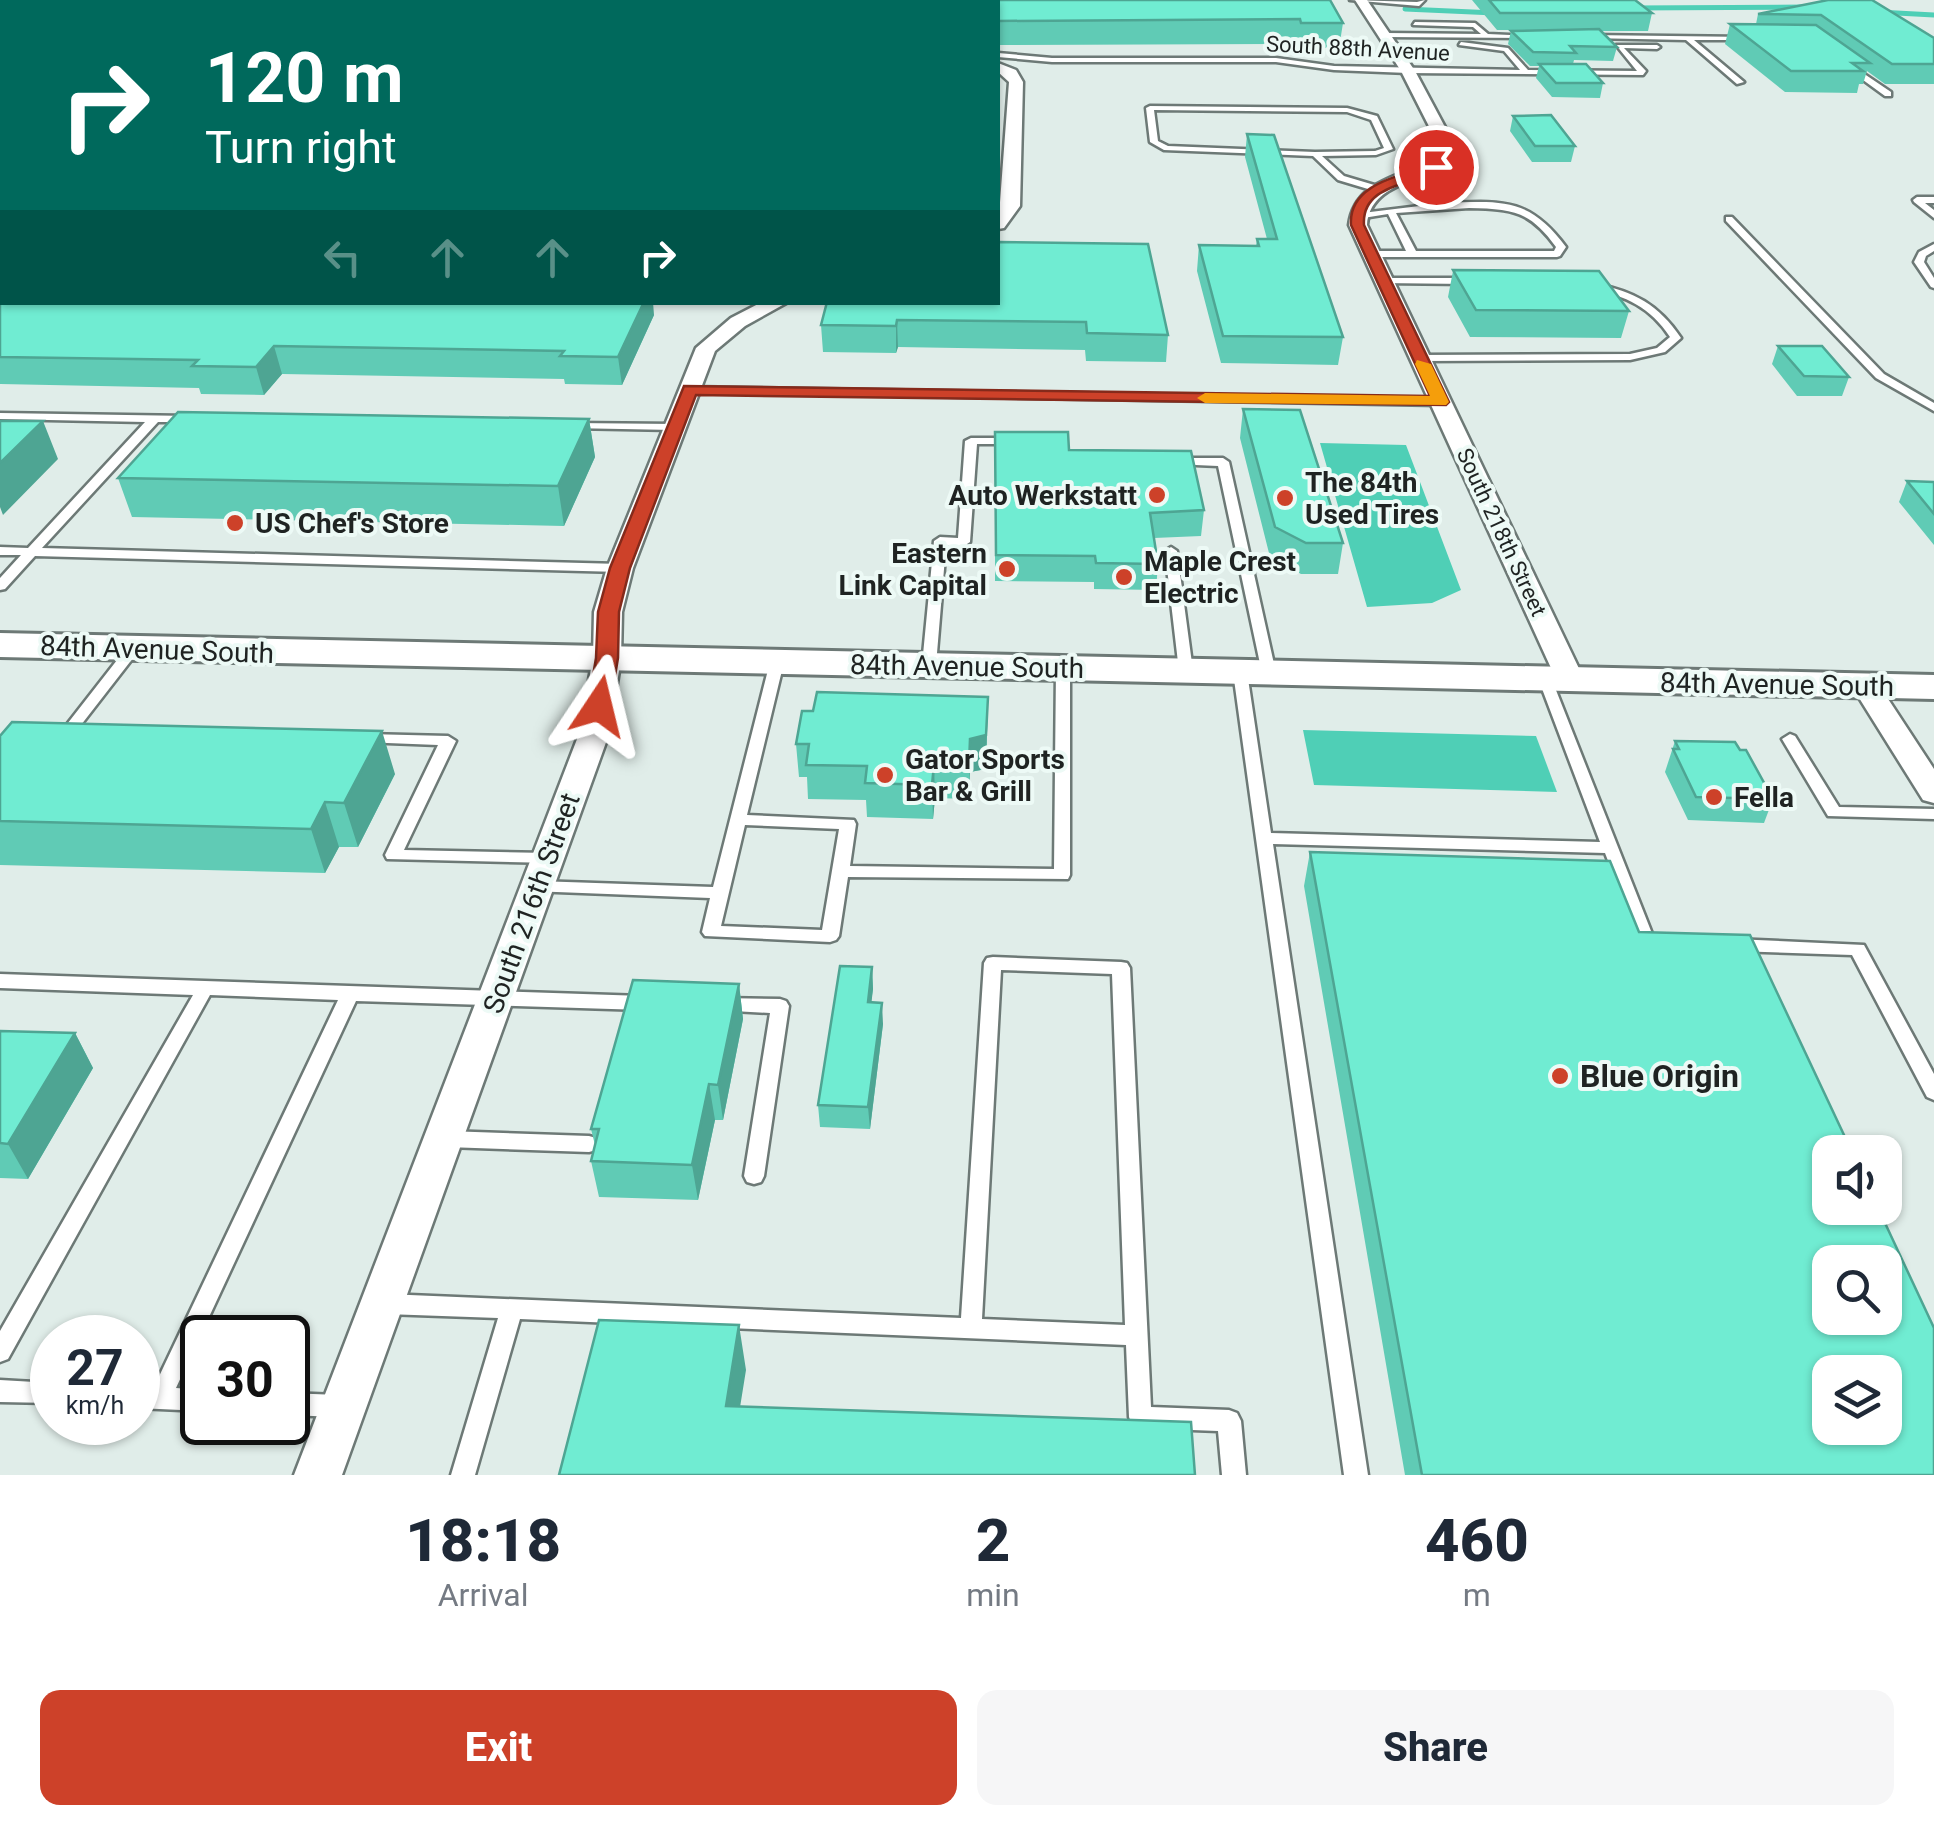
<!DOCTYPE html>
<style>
:root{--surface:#fff;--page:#f6f6f7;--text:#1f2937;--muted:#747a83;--accent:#cd4129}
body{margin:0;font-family:Roboto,sans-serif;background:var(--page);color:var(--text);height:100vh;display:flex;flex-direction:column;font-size:38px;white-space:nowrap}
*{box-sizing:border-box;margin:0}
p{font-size:32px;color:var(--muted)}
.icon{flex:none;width:55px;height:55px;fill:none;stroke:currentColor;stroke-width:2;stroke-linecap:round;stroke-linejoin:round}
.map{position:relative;height:1475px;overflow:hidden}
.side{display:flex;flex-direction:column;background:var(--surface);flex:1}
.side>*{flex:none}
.hud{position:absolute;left:0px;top:0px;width:1000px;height:305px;box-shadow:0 2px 8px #0004;background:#00695c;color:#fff;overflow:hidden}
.fabs{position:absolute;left:1812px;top:1135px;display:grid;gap:20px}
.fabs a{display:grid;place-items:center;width:90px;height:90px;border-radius:20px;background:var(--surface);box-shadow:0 2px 8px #0004;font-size:50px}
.speed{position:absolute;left:30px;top:1315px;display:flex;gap:20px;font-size:50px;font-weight:700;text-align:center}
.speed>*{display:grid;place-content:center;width:130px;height:130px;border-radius:50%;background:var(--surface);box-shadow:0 2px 8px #0004;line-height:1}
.speed small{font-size:25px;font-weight:400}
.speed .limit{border:5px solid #111;border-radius:15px;background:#fff;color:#111}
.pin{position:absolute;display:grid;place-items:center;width:85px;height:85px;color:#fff;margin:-42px;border:5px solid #fff;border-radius:50%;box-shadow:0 2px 10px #0007}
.me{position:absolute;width:110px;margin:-55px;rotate:10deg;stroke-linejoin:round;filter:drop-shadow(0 0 8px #0008)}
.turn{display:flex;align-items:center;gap:35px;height:210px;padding:0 40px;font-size:45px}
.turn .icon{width:130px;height:130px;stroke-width:2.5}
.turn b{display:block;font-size:70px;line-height:85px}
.lanes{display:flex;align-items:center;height:95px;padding:0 40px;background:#0003;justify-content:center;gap:50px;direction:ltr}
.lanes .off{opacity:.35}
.eta{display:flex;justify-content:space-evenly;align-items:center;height:170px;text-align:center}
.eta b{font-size:60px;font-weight:800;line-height:70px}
.primary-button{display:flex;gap:20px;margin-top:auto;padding:20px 40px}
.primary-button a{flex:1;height:115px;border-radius:20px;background:var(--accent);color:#fff;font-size:40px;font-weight:800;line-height:115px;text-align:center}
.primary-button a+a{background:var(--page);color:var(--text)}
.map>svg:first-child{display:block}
.water{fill:#4fcfb6}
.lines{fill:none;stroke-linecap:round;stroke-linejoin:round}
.stream{stroke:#4fcfb6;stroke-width:5}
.lane-casing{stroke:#6d7976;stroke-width:5}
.street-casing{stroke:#6d7976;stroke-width:5}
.secondary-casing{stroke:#6d7976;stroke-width:6}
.lane{fill:#fff;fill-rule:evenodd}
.street{fill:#fff;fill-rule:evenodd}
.secondary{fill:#fff;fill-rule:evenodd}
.wall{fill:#60cbb5}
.shaded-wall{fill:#4ea593}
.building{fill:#70ecd2;stroke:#4ea593;stroke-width:2.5;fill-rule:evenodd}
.route{fill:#cd4129;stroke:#852a1b;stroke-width:2.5}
.slow{fill:#f59e0b}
.poi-dot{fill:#cd4129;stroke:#edfaf6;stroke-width:4}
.labels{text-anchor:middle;stroke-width:8;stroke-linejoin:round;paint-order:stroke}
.far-street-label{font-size:22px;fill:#1f2322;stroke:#edfaf6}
.poi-label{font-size:28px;font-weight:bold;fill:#1f2322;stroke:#edfaf6;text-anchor:start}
.street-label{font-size:28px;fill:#1f2322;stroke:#edfaf6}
.near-poi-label{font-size:32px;font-weight:bold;fill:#1f2322;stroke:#edfaf6;text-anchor:start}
</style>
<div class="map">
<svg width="1934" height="1475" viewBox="0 0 1934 1475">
<rect width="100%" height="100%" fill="#e0ede9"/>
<path class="water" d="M1320 443 1406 445 1461 590 1432 603 1367 607Z
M1303 730 1536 736 1557 792 1314 785Z"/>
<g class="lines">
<path class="stream" d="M1629 8 1805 7
M1405 9 1495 13
M1878 12 1934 15"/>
<g class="lane-casing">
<path id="lane" d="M1350 0 1417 2 1425 0 1419 6Z
M1415 22 1475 23 1488 34 1530 36 1527 38 1386 37 1383 35 1386 33 1481 34 1473 27 1413 25Z
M1590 35 1749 37 1747 40H1694L1744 82 1737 84 1686 40 1588 38Z
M1461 42 1508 48 1528 70 1637 71 1616 45H1657L1660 47 1657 49 1624 48 1646 71 1643 75 1408 73 1334 70 1276 62H1052L998 57V53L1052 58H1276L1334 66 1520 70 1504 51 1459 45Z
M1851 65 1891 92V96H1885L1848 69Z
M1150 106 1347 108 1377 116 1393 149 1376 155 1322 156 1344 176 1381 187V191L1378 192 1338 180 1313 156 1164 150 1150 142 1146 108ZM1154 110 1347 112 1371 120 1384 148 1375 151 1315 152 1168 146 1158 141Z
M1917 197H1934V203H1925L1934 210V218L1914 202 1913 200Z
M1444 203C1502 201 1529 197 1566 247L1560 256 1557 257H1371L1366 254 1371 251H1406L1388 214 1357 219 1353 216 1354 214ZM1469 208C1513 209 1530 211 1556 247L1554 251H1416L1396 213Z
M1726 217H1732L1884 374 1934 403V411L1876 378 1726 221Z
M1934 244V251L1926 256 1924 262 1934 278V288L1931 287 1914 262 1919 252Z
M1384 278H1467L1472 281 1467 284 1381 283V279Z
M1595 284C1634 291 1659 305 1681 338L1665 352 1630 360 1420 361 1415 358 1420 355 1630 354 1657 348 1670 337C1650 307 1626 296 1592 289V285Z
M689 387 1440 399 1446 402 1440 405 685 392 684 390Z
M0 413 190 416 196 419 190 422H158L42 548 620 564 627 568 620 572 35 556 5 589 0 590V578L21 555H0V547L28 548 145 422 0 419Z
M573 423 674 424 680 427 674 430 569 428 567 426Z
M971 438H1013L1019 441 1013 444H977L970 542 964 546 946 545 936 665 929 669 922 665 934 541 940 537 958 538 965 441Z
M1177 458H1223L1229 462 1276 673 1274 676 1269 677 1262 673 1218 466 1173 464V460Z
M1171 547 1177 551 1193 671 1186 675 1179 671 1165 551Z
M133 645 140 649 74 734H64L62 731 64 728 128 646Z
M777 658 784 662 747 815 854 820 856 824 850 866 1054 869 1056 668 1063 664 1068 665 1070 668V875L1068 879 848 877 839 936 836 940 830 942 705 936 702 932 710 898 531 891 529 887 531 883 537 881 713 887 770 662ZM745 825 839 829 822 930 721 926Z
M1240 668 1247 672 1271 833 1600 842 1538 678 1545 674 1550 675 1653 936 1662 938 1665 942 1662 946H1641L1605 853 1273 844 1368 1475H1344L1233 672Z
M367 734 448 736 456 741 404 850 547 853 553 855 555 859 553 863 387 859 385 855 438 745 362 742 359 739 362 736Z
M1790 734 1795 736 1839 807 1934 809V819L1828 816 1782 739Z
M1734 939 1864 945 1934 1074V1100L1927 1097 1852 955 1734 951 1728 949 1725 945 1728 941Z
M993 957 1121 962 1127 963 1130 968 1151 1407 1229 1410 1237 1413 1241 1421 1246 1475H1222L1218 1431 1140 1428 1132 1425 1129 1417 1126 1345 520 1319 475 1475H451L498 1318 386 1314 378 1311 375 1304 378 1297 386 1294 961 1318 984 963 987 958ZM1001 970 1112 974 1125 1325 982 1319Z
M0 974 643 996 649 998 652 1003 649 1008 643 1010 356 1001 176 1388 202 1390V1411L138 1408V1387H154L338 1000 210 995 8 1359 0 1362V1331L193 995 0 988Z
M721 998 780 999 786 1001 789 1006 764 1176 761 1182 754 1184 747 1182 744 1176 770 1013 715 1010 712 1005 715 1000Z
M447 1131 589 1136 596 1138 599 1144 596 1150 589 1152 447 1147 440 1145 437 1139 440 1133Z
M0 1380 52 1383V1403L0 1402Z
M288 1393 338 1395 346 1398 349 1406 346 1414 338 1417 288 1415Z"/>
</g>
<g class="street-casing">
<path id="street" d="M922 0H934V2H922Z
M1355 0H1367L1415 71 1454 144 1455 157C1428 184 1371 179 1367 225L1584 679 1580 685H1560L1556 679 1349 225C1355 177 1405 178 1439 155L1438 144 1401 71Z
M998 63 1016 70 1023 82 1020 206 1004 228 998 229 1009 82 998 72Z
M762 302H788L745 326 715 351 633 568 622 612 621 658 609 734 342 1475H294L579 734 593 658 594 612 607 568 696 348 731 318Z
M1865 676 1875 679 1934 769V803L1923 800 1851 685 1855 679Z"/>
</g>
<g class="secondary-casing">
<path id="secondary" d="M0 633 1934 675V699L0 657Z"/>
</g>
<use href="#lane" class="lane"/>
<use href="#street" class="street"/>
<use href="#secondary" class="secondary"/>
</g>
<path class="wall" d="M1330 0 1343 23 1339 48H1298L1297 44 998 45V2Z
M1472 0H1635L1652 13 1648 31H1601L1617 47 1613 61 1574 60 1573 64 1603 83 1600 98 1552 97 1536 78 1539 66H1530L1508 44 1511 31 1520 30H1497Z
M1828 0 1934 38V84H1885L1867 71 1863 84H1859L1857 93 1785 92 1725 44 1730 24H1756L1758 14Z
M1513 116 1575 146 1571 162H1532L1510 131Z
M1247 134 1343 337 1338 365 1221 363 1197 271 1199 245 1256 246 1257 239H1267L1245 157Z
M2 217V302L654 315 622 385 565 384 564 379 282 374 264 395 201 394 199 388 0 384V219Z
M1453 271 1629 311 1621 338 1470 337 1448 297Z
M998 302 1168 335 1166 362 1086 361 1085 350 898 347 896 353 823 352 821 325Z
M1778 346 1849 377 1842 396H1797L1772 364Z
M1243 409 1343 543 1338 574H1301L1270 557 1240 438Z
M589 419 595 457 564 526 132 517 118 478Z
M995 432 1069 450 1204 510 1201 536 1154 538 1158 564 1156 590 1094 589V582L995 581Z
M1907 481 1934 482V545L1899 502Z
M988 697 986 769 970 772 969 799 935 798 933 819 867 817 866 800 808 799 807 777H799L796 744 813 711Z
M0 736 395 774 358 847H339L325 873 0 865Z
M1675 741 1740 750 1773 799 1764 823 1688 820 1665 772Z
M1310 852 1639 932 1934 1475H1405L1304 886Z
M872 967 873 989 871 1002 883 1024 870 1129 820 1127 818 1105Z
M739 984 743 1019 723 1120H715L698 1200 599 1197 591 1161 595 1145 591 1129Z
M0 1031 75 1033 93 1068 28 1179 0 1178Z"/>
<path class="shaded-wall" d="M2 164V194L0 196V166Z
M644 302H653L654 315 622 385 618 357Z
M897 320 898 347 896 353V326Z
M274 346 282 374 264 395 256 367Z
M589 419 595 457 564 526 558 486Z
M43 421 58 459 3 515 0 507V463Z
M988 697 986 769 970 772 969 799 970 739Z
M382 731 395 774 358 847 344 803Z
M934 764 935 798 933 819 932 785Z
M325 802 339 847 325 873 311 829Z
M872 967 873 989 869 1024 868 1002Z
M739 984 743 1019 723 1120 718 1085Z
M882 1003 883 1024 870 1129 868 1107Z
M75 1033 93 1068 28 1179 8 1144Z
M709 1084 715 1120 698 1200 692 1165Z
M739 1325 746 1370 733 1451 726 1406Z"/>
<path class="building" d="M860 0 859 2H2V164L0 166V1Z
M971 0H1330L1343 23H1301L1300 19 998 21V2H971Z
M1489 0H1635L1652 13H1500Z
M1828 0H1872L1934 38V64H1892L1821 15 1758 14Z
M1730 24 1816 25 1870 63H1852L1863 71H1791Z
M1599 29 1617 47 1570 46 1576 53 1533 52 1511 31Z
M1539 64H1586L1603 83H1556Z
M1551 115 1575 146H1535L1513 116Z
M1247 134 1274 135 1343 337 1223 336 1199 245 1259 246 1257 239H1277Z
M2 217V236H0V219Z
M2 240V302H644L618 357 560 356 564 351 274 346 256 367 192 366 198 360 0 357V242Z
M998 242 1148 244 1168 335 1087 333 1086 322 897 320 896 326 821 325 827 302H998Z
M1453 270 1599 271 1629 311 1476 310Z
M1778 346H1822L1849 377 1804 376Z
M1243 409 1300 410 1343 543H1306L1275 527Z
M178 412 589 419 558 486 118 478Z
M0 421H43L0 463Z
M995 432H1068L1069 450 1191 451 1204 510 1150 513 1158 564 1096 563 1095 556 996 555Z
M1907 481 1934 482V514Z
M817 692 988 697 986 735 970 739 969 765 934 764 932 785 865 783 867 766 806 765 809 744H796L802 711H813Z
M12 722 382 731 344 803 325 802 311 829 0 821V736Z
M1675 741 1735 742 1740 750H1746L1773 799 1696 797 1673 749H1679Z
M1310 852 1610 861 1639 932 1750 935 1852 1152H1830V1208H1878L1934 1328V1475H1422ZM1830 1262H1885V1318H1830ZM1830 1372H1885V1428H1830Z
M840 966 872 967 868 1002 882 1003 868 1107 818 1105Z
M633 980 739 984 718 1085 709 1084 692 1165 591 1161 599 1129H591Z
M0 1031 75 1033 8 1144 0 1143Z
M599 1320 739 1325 726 1406 1191 1422 1195 1475H559Z"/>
<path class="route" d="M1431 165 1442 167C1416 185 1361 183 1364 225L1449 402 1446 405 696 395 630 568 619 612 618 658 610 706 599 712 588 706 596 658 598 612 610 568 684 386 1430 396 1351 225C1348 184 1400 176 1431 165Z"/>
<path class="slow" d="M1417 360 1431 364 1449 402 1446 405 1205 403 1197 398 1205 393 1430 396 1415 364Z"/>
<g class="poi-dot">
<circle cx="1157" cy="495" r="10"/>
<circle cx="1285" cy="498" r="10"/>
<circle cx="235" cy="523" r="10"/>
<circle cx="1007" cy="569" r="10"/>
<circle cx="1124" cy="577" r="10"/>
<circle cx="885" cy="775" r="10"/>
<circle cx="1714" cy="797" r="10"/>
<circle cx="1560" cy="1076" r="10"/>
</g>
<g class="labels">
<g class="far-street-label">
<text transform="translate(1358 48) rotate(3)" y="8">South 88th Avenue</text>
<text transform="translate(1502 532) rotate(65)" y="8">South 218th Street</text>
</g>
<g class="poi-label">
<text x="1305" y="492">The 84th<tspan x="1305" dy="32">Used Tires</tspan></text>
<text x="1137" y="505" text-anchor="end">Auto Werkstatt</text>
<text x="255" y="533">US Chef's Store</text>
<text x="987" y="563" text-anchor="end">Eastern<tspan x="987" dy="32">Link Capital</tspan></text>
<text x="1144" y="571">Maple Crest<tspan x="1144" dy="32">Electric</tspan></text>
<text x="905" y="769">Gator Sports<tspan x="905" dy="32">Bar &amp; Grill</tspan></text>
<text x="1734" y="807">Fella</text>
</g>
<g class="street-label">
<text transform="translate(157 649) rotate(2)" y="10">84th Avenue South</text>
<text transform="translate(967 666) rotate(1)" y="10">84th Avenue South</text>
<text transform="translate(1777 684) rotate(1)" y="10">84th Avenue South</text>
<text transform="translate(531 903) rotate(-70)" y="10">South 216th Street</text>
</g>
<g class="near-poi-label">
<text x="1580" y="1087">Blue Origin</text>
</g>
</g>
</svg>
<div class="fabs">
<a><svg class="icon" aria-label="sound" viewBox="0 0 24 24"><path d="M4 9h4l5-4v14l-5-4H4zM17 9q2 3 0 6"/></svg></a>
<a><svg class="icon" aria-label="search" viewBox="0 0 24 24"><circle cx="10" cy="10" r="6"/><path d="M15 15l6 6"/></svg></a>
<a><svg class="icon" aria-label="layers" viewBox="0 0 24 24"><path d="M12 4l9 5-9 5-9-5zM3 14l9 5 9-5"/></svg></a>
</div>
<div class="speed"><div>27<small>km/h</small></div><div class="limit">30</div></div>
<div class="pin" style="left:1436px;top:167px;background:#d93025"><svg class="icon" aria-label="arrive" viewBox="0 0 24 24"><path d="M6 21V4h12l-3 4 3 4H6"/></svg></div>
<svg class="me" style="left:599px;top:706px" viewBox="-20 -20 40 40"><path d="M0-17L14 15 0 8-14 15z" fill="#cd4129" stroke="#fff" stroke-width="4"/></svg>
<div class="hud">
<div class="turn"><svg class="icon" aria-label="right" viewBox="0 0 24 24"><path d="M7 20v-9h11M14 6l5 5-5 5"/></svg><div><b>120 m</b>Turn right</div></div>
<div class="lanes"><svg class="icon off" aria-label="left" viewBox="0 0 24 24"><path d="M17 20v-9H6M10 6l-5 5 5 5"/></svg><svg class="icon off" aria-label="ahead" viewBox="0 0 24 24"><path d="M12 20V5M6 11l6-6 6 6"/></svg><svg class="icon off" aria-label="ahead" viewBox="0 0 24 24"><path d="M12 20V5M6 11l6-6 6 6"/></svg><svg class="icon" aria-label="right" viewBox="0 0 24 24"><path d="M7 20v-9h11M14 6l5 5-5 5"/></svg></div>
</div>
</div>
<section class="side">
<div class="eta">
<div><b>18:18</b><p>Arrival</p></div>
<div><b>2</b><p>min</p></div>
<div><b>460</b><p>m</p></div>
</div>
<div class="primary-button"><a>Exit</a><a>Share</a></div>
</section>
